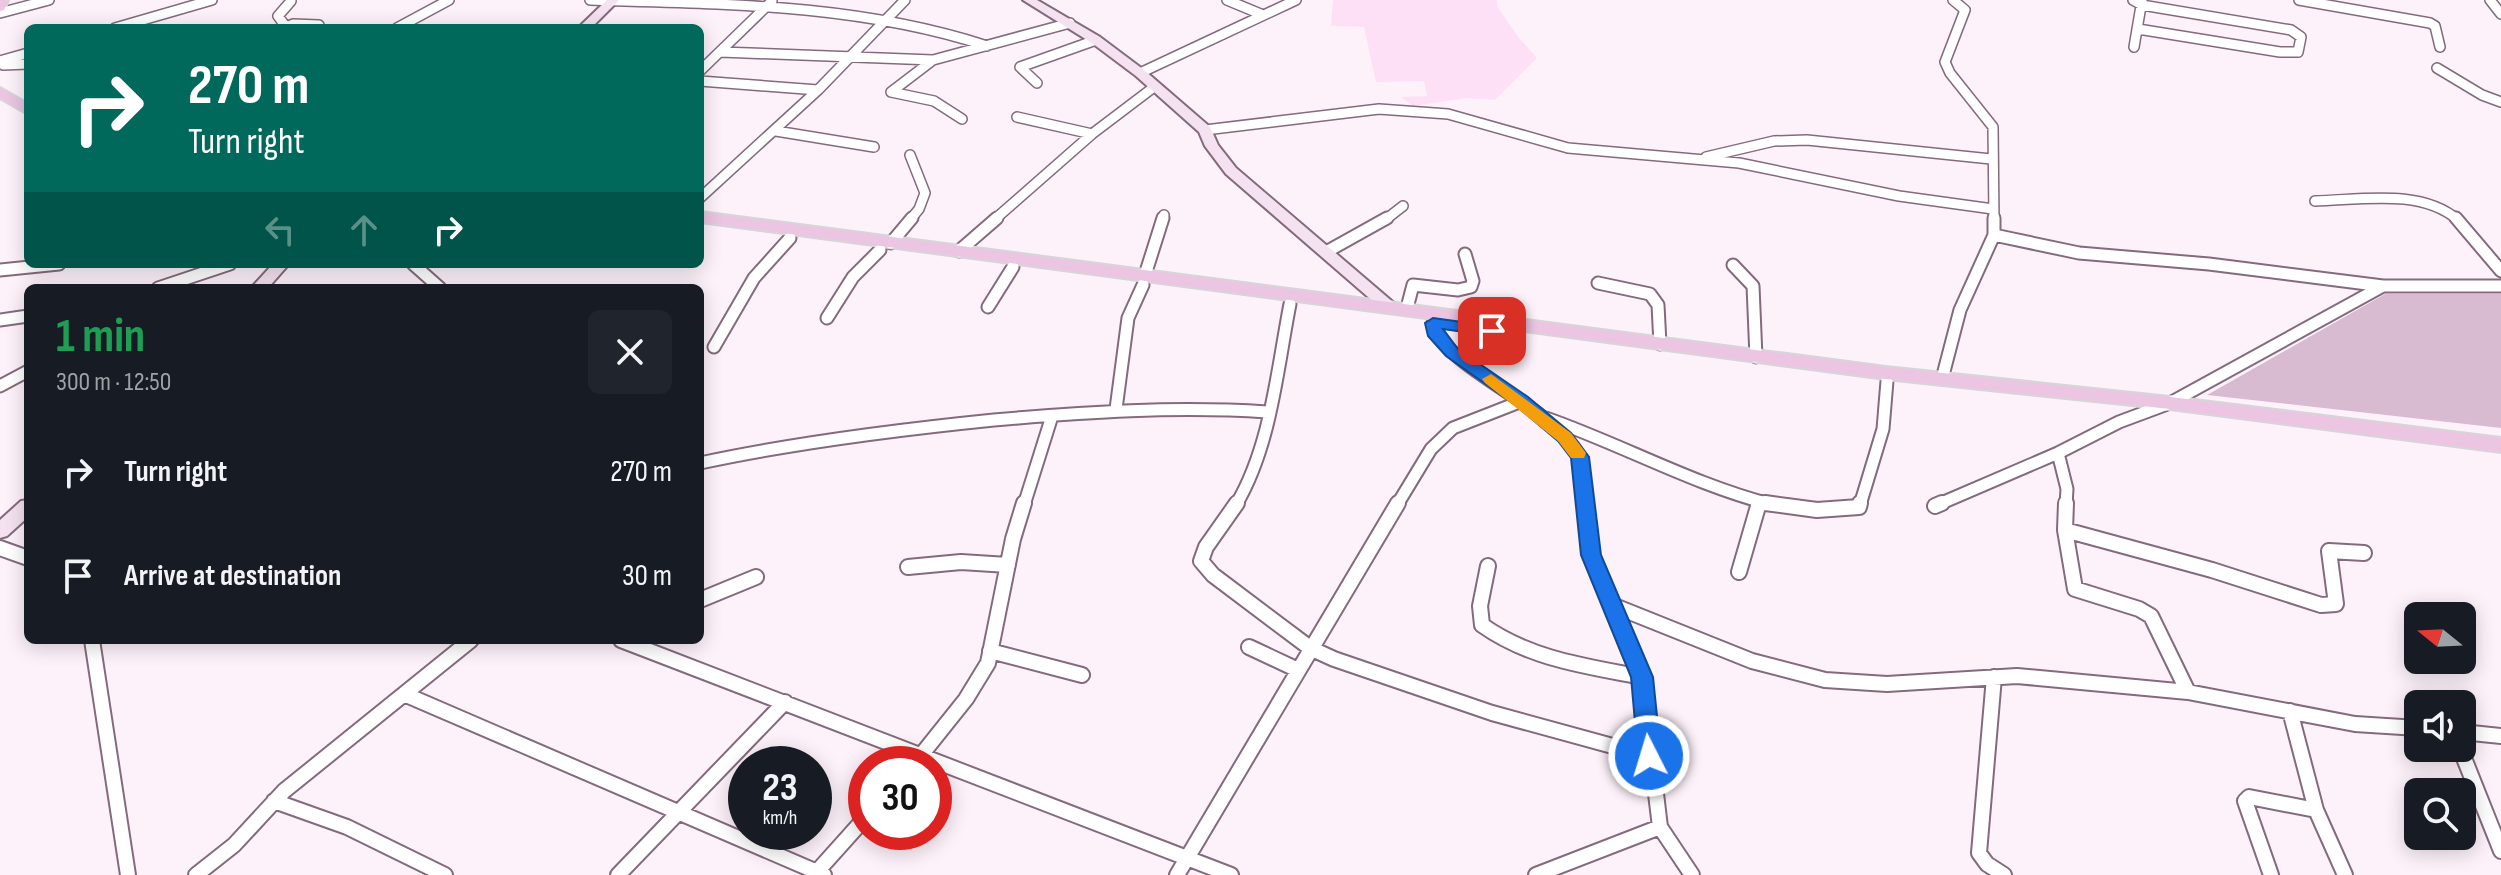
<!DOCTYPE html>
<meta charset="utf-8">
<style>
:root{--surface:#171b24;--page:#20242c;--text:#f1f3f6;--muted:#9ea1a6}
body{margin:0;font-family:"Sofia Sans Condensed",sans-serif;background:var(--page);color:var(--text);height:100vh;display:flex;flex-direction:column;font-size:30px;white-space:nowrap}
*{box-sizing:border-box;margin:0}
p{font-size:26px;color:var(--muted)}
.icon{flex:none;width:44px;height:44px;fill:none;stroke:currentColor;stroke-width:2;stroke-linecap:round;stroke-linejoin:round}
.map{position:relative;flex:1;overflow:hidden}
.details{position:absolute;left:24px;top:284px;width:680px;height:360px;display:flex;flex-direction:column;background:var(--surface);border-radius:12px;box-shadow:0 4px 20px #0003}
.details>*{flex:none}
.banner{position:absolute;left:24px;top:24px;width:680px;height:244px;border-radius:12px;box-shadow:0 4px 20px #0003;background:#00695c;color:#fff;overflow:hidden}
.needle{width:52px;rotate:288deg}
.tools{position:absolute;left:2404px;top:602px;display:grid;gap:16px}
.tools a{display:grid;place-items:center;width:72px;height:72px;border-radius:12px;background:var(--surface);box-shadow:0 4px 20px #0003;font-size:40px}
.speed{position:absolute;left:728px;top:746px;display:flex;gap:16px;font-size:40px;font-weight:700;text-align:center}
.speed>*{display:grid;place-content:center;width:104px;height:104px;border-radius:50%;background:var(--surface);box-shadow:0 4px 20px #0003;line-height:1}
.speed small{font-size:20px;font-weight:400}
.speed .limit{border:12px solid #d22;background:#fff;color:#111}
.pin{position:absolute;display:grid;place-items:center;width:68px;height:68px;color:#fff;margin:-34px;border-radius:16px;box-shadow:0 4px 12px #0006}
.me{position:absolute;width:88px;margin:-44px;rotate:355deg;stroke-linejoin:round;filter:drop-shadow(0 0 6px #0008)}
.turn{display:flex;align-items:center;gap:28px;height:168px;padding:0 32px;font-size:36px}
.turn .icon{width:104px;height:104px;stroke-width:2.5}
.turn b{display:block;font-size:56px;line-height:68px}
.lanes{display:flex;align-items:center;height:76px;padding:0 32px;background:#0003;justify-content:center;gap:40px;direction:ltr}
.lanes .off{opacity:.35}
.round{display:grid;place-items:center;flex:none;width:84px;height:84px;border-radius:12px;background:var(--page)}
.overview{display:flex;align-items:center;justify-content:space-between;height:136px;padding:0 32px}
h1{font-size:48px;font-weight:700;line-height:60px;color:#1e9e55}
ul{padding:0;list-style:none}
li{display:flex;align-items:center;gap:24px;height:104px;padding:0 32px}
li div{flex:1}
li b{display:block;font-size:30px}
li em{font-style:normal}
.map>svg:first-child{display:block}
.built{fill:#fde0f6}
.building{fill:#d8bbd0}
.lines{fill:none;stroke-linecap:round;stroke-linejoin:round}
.street-far2-casing{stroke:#846a7d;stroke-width:12}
.street-far1-casing{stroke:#846a7d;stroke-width:15}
.street-casing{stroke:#846a7d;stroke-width:18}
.secondary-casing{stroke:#846a7d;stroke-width:4}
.primary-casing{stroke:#d7d5d7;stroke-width:4}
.street-far2{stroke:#fff;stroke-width:9}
.street-far1{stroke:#fff;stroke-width:11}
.street{stroke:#fff;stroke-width:14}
.secondary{fill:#f5e2f1;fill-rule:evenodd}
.primary{fill:#ebc5e2;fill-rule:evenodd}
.route{fill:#1a73e8;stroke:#114b97;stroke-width:2}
.slow{fill:#f59e0b}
</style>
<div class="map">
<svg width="2501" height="875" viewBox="0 0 2501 875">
<rect width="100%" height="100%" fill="#fef2fa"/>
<path class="built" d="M1333 0H1497V6L1519 38 1537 58 1495 100 1467 98 1413 106 1401 97 1427 96 1424 81 1376 82 1364 27 1331 26Z"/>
<path class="building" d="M2385 294H2501V428L2207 395Z"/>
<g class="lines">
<g class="street-far2-casing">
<path id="street-far2" d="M590 0C725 4 858 4 987 46
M1227 0 1263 15
M1953 0 1965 10 1945 62 1950 73 1993 127 1994 220
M2133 0 2142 5 2291 30 2301 37 2298 52H2280L2138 29
M2299 0 2430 23 2435 26 2440 47
M2490 0 2501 14
M0 13 49 0
M286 27 278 16 291 1
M115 28 212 0
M284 28 293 24 319 25
M397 28 449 0
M2134 47 2142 0
M721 52 933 60 1070 23
M933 60 891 92 934 101 962 119
M0 61 28 53
M3 65 28 64
M2437 68 2482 95 2501 102
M700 71 772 1
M1140 73 1296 0
M700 81 818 90
M1037 83 1020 67 1096 40
M1017 117 1092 134
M1205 130 1379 109 1448 114 1568 148 1739 163 1899 196 1993 209
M776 131 874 147
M1706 157 1774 141 1807 140 1991 159
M700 198 818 90 905 0
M2315 201C2360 200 2421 188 2458 220
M910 220 919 209 925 193 910 155
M994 220 1092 134 1154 87
M1162 220 1164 215
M1385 220 1403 206"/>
</g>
<g class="street-far1-casing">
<path id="street-far1" d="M2456 218 2501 271
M1994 235 2079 253 2209 264 2383 286H2501
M891 243 912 218
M959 251 997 218
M1326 252 1387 218
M413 264 440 288
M1733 265 1753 286 1756 357
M0 270 59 264
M1145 275 1163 218
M1598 283 1650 294 1658 305 1660 344
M158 288 230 264
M988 307 1013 267
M1407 308 1413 285 1458 290 1471 287 1473 281 1465 254
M827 318 853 277 880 250
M0 320 28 316
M1433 323C1444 369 1553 405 1579 456 1585 468 1584 491 1585 505
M714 347 754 278 790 238
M1942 379 1960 310 1994 235V218
M0 386 28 371
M1116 409 1128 318 1143 285
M1546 418C1623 445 1694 485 1773 505
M2058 453 2067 489 2066 505
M700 463C798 442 895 430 994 420 1086 412 1175 406 1267 412
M1024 505 1052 416
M1236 505C1271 446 1277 370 1290 304
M1397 505 1431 449 1453 428 1522 401
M1758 505 1759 502
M1860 505 1883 429 1887 381
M1937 505 2058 453 2119 422 2170 403 2383 286"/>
</g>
<g class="street-casing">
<path id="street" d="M1237 503 1206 547 1201 561 1213 575 1310 648 1334 659 1492 713 1649 756
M1585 503 1591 555 1642 677 1660 827 1692 875
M1765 503 1817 510 1859 507 1860 503
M2066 503 2065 530 2075 589 2139 609 2151 616 2188 692
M1935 506 1942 503
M2065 530 2212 570 2321 605 2336 604 2329 551 2364 553
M0 548 28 558
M1488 566 1480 606 1482 625C1530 659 1585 666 1642 677
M908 567 961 562 1008 565
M1739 572 1759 503
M700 600 756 577
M1612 605 1752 661 1825 680 1887 684 2017 676 2188 692 2355 724 2418 728
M92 640 128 875
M621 640 1231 875
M1249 647 1298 670
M990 651 1082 675
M1994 677 1979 853 1987 864 2004 875
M404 694 824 875
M2462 732 2501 736
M2460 748 2501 851
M914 764 966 699 988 663 1013 539 1024 503
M274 801 347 827 445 875
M2316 810 2345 875
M196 875 234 845 284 791 471 640
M618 875 785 702
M814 875 866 817
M1177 875 1398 503
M1536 875 1660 827
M2271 875 2245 801 2249 797 2316 810 2290 711"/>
</g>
<g class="secondary-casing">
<path id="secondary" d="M607 0H619L591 28H578Z
M1023 0H1037L1100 37 1144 70 1210 127 1218 145 1236 168 1394 303 1396 306 1394 309H1382L1226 174 1205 146 1199 132 1136 76 1092 43Z
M273 264H289L268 288H251Z
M28 500V517L7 536 0 538V520L21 501Z"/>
</g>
<g class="primary-casing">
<path id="primary" d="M0 0H8L4 10 0 11Z
M0 88 28 104V114L0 98Z
M700 212 1886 367 2170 397 2501 438V452L2170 409 1886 379 700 222Z"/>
</g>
<use href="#street-far2" class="street-far2"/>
<use href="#street-far1" class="street-far1"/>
<use href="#street" class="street"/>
<use href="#secondary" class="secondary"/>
<use href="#primary" class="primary"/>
</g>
<path class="route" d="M1433 318 1498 327 1500 331 1498 335 1492 336 1443 329 1458 349 1528 397 1571 433 1589 457 1601 555 1653 677 1661 756 1657 763 1649 766 1641 763 1638 756 1631 677 1581 555 1571 458 1558 441 1515 405 1446 356 1428 336 1425 323Z"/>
<path class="slow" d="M1491 374 1571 433 1586 453 1584 458H1571L1558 441 1485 383 1482 379Z"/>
</svg>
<div class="tools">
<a><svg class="needle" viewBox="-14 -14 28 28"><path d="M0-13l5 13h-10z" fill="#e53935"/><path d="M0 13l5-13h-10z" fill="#9ea1a6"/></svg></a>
<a><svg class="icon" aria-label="sound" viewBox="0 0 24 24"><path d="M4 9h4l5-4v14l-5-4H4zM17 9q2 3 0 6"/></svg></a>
<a><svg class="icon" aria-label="search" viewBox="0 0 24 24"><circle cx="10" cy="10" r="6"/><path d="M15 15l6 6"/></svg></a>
</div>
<div class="speed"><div>23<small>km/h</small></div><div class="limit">30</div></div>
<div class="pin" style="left:1492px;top:331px;background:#d93025"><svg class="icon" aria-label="arrive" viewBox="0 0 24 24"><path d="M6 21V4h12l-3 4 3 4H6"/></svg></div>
<svg class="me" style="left:1649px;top:756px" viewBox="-20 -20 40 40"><circle r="17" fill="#1a73e8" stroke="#fff" stroke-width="3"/><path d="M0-11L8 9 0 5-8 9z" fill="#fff"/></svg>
<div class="banner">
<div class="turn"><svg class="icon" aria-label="right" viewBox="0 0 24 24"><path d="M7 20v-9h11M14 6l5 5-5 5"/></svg><div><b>270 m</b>Turn right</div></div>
<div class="lanes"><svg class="icon off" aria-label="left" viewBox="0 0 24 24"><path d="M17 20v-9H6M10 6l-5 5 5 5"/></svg><svg class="icon off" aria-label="ahead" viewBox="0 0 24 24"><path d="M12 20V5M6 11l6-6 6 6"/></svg><svg class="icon" aria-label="right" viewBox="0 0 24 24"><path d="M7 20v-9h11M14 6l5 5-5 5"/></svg></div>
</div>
<section class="details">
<div class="overview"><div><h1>1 min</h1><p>300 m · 12:50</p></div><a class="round"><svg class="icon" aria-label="close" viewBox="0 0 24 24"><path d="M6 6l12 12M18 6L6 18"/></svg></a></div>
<ul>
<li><svg class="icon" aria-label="right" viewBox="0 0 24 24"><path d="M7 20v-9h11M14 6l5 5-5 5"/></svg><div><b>Turn right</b></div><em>270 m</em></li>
<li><svg class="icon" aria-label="arrive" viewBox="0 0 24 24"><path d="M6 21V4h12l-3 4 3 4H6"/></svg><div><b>Arrive at destination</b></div><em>30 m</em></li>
</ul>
</section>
</div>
